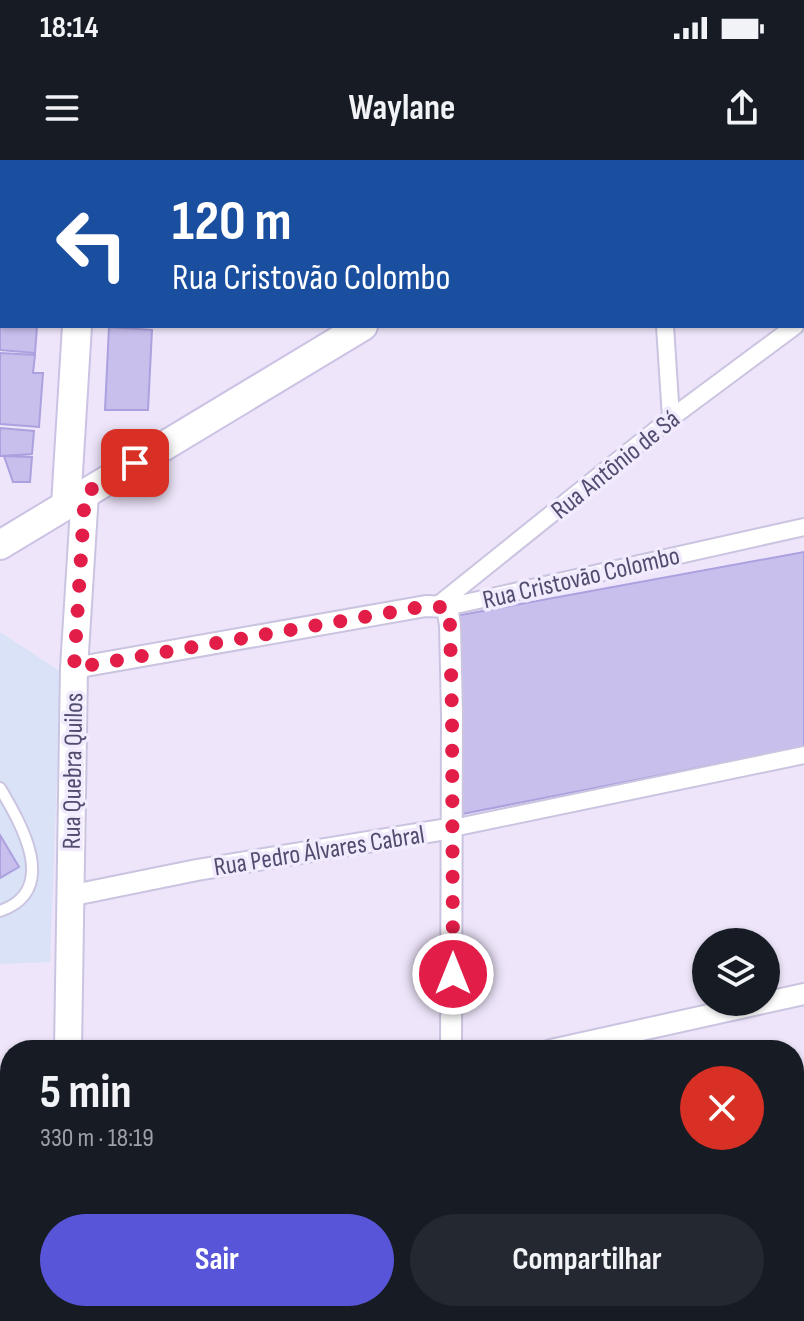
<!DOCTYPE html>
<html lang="pt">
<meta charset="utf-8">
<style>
:root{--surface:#171b24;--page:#242831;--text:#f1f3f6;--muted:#9ea1a6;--accent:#5955d9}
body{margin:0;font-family:"Sofia Sans Condensed",sans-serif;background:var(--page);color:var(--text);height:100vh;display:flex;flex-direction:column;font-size:30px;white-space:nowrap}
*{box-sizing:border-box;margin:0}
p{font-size:26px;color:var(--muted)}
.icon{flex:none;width:44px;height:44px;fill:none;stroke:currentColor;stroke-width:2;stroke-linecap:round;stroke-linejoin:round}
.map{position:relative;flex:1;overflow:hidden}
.details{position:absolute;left:0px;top:880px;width:804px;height:282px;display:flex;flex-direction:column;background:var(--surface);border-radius:32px 32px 0 0;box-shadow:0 2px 6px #0004}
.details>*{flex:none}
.banner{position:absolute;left:0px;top:0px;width:804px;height:168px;box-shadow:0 2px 6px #0004;background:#1a4fa0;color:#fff;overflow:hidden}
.fabs{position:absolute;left:692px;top:768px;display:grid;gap:16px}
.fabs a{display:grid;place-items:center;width:88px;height:88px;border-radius:50%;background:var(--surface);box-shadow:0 2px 6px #0004;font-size:40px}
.pin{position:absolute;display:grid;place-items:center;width:68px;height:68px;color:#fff;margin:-34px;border-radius:16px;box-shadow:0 4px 12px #0006}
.me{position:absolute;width:88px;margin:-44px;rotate:0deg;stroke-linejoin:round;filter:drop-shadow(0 0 6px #0008)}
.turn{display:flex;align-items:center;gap:28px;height:168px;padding:0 40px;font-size:36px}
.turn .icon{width:104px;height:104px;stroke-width:2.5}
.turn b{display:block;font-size:56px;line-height:68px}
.round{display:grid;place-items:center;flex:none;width:84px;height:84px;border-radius:42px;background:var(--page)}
.summary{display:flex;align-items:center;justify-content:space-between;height:136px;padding:0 40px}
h1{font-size:48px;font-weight:700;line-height:60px}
.button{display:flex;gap:16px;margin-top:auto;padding:16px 40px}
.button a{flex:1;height:92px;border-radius:48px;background:var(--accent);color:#fff;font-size:32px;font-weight:700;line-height:92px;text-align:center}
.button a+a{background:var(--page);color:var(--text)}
.status{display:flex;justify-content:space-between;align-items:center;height:56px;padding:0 40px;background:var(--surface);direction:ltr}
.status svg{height:22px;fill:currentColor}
header{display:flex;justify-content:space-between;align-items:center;height:104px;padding:0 40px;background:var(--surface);font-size:36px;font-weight:700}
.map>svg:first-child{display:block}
.medical{fill:#d9e2f7}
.building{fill:#c8bfed;stroke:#aca1de;stroke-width:2}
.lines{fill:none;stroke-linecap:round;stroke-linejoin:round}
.service-casing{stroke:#cbc4e0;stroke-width:14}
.pedestrian-casing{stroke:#cbc4e0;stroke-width:20}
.minor-casing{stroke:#cbc4e0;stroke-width:24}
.tertiary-casing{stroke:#cbc4e0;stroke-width:30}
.secondary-casing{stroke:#cbc2e4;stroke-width:32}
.service{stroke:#fff;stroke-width:10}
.pedestrian{stroke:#fff;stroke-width:16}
.minor{stroke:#fff;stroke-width:20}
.tertiary{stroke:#fff;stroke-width:26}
.secondary{stroke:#fff;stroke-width:28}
.route{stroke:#e11d48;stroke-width:14;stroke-dasharray:0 25.2}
.labels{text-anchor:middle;stroke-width:7;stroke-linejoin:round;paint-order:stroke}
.street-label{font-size:26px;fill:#524d70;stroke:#f2ebfd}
</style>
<div class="status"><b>18:14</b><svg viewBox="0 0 49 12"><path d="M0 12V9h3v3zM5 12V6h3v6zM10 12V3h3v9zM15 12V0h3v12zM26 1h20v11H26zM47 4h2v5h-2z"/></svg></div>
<header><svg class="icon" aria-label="menu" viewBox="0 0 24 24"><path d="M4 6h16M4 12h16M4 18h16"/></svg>Waylane<svg class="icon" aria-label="share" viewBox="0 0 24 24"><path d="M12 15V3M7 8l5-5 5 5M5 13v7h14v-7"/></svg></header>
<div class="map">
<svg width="804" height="1161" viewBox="0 0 804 1161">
<rect width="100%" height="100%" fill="#eee5fa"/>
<path class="medical" d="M0 472 61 512 50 802 0 804Z"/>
<path class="building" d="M0 0H67L2 2V21Z
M0 145 2 166H37L35 193 0 190Z
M109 167 152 170 148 250H105Z
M0 193 35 195 33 213H43L39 267 0 264Z
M0 268 34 271 32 294 0 296Z
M4 296 32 297 30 322H13Z
M804 392V587L457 655 455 456Z
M0 675 19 707 0 718Z"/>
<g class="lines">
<g class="service-casing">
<path id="service" d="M0 628C20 662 61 730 0 751
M222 1161 227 1152"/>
</g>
<g class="pedestrian-casing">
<path id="pedestrian" d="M654 0V2
M665 166 671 258
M438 445 671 258 795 166
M447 447 804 367
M453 668 804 595"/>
</g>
<g class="minor-casing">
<path id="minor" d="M74 508 426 446 447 447 450 465 452 555 451 890
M69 736 197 710 453 668
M551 890 804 834
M0 1004 10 1003
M794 1097 804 1095
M450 1161V1152
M527 1161 562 1152"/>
</g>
<g class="tertiary-casing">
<path id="tertiary" d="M636 2 639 0
M68 890 74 508 85 333
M88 1152 89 1161"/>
</g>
<g class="secondary-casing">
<path id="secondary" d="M579 0V2
M103 2V0
M66 345 77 166
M0 385 363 166"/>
</g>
<use href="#service" class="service"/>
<use href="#pedestrian" class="pedestrian"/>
<use href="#minor" class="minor"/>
<use href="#tertiary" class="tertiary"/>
<use href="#secondary" class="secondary"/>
</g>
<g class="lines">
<path class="route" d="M135 303 85 333 74 508 421 447H447L450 465 452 555 453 814"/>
</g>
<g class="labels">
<g class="street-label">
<text transform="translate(615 304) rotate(-39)" y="9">Rua Antônio de Sá</text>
<text transform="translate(581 417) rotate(-13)" y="9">Rua Cristovão Colombo</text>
<text transform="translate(72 611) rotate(-89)" y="9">Rua Quebra Quilos</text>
<text transform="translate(319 690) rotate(-9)" y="9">Rua Pedro Álvares Cabral</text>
</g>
</g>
</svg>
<div class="fabs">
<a><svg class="icon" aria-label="layers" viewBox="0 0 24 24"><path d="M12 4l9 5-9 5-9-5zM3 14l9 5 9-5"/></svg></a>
</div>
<div class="pin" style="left:135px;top:303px;background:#d93025"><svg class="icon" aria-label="arrive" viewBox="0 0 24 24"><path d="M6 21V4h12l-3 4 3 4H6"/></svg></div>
<svg class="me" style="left:453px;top:814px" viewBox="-20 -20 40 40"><circle r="17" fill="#e11d48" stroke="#fff" stroke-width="3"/><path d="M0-11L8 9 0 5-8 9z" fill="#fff"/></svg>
<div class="banner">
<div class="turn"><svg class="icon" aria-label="left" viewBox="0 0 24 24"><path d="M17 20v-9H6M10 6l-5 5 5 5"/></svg><div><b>120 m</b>Rua Cristovão Colombo</div></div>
</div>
<section class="details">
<div class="summary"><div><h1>5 min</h1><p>330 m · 18:19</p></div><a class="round" style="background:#d93025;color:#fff"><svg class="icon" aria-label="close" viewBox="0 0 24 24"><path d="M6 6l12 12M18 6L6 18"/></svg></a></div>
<div class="button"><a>Sair</a><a>Compartilhar</a></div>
</section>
</div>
